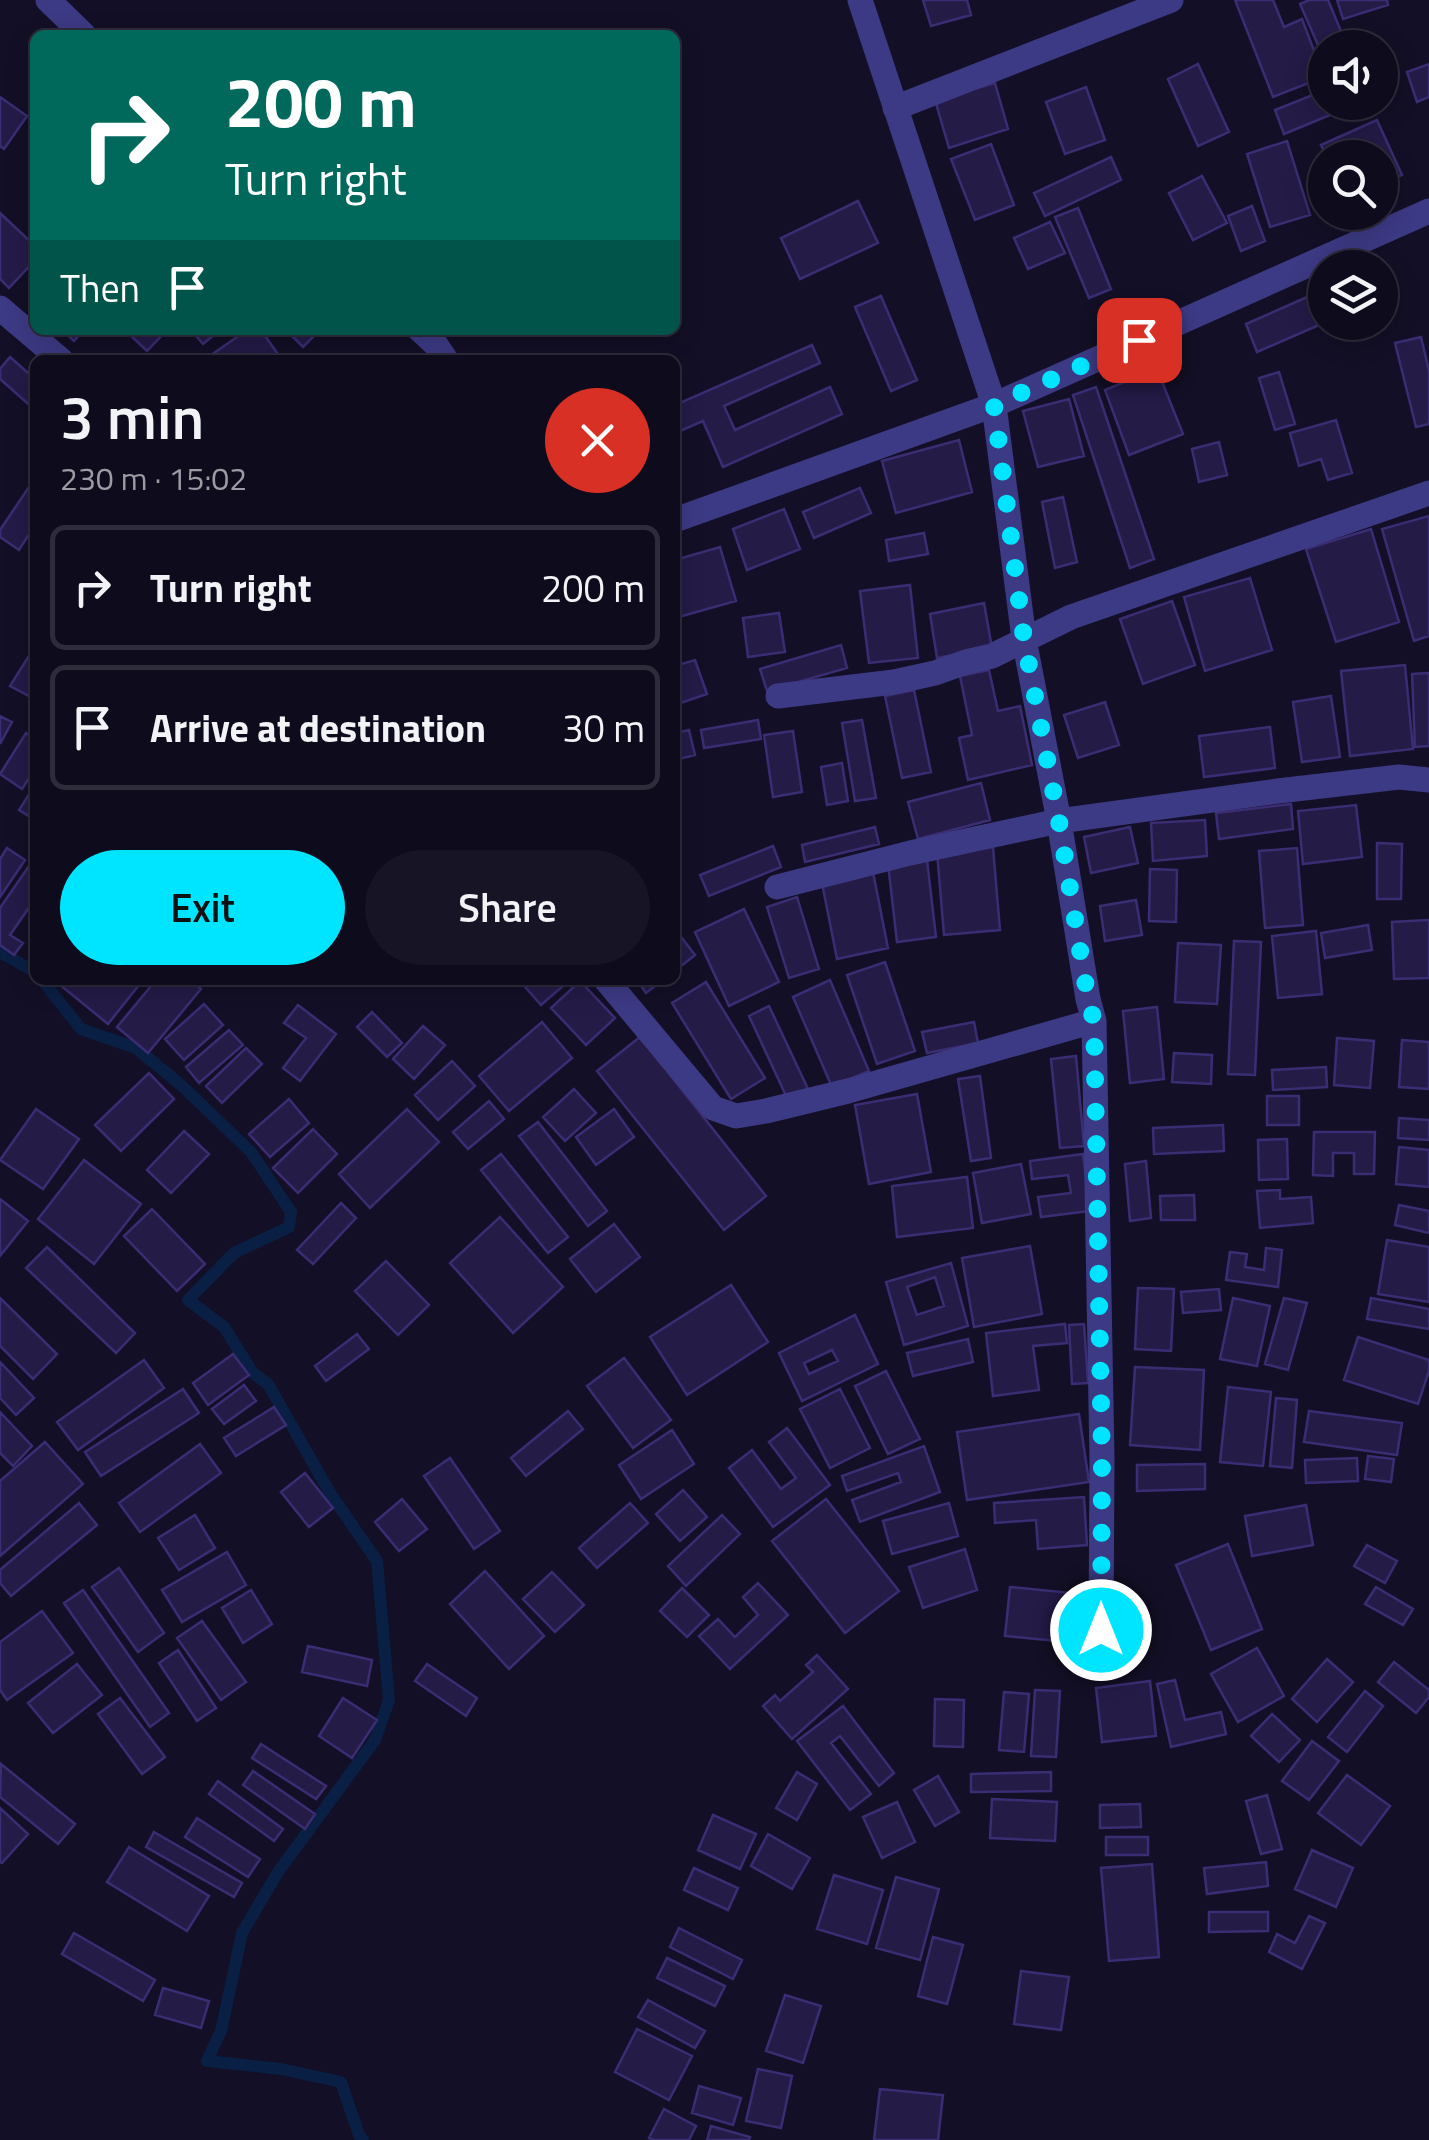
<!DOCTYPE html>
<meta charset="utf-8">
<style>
:root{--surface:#0e0b1c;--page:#171425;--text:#f1f3f6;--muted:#9b9ba3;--line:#2e2b3b;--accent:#00e5ff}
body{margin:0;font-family:"Titillium Web",sans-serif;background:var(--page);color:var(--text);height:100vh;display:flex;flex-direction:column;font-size:38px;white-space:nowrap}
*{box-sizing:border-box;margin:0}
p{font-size:32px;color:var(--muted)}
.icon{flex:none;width:55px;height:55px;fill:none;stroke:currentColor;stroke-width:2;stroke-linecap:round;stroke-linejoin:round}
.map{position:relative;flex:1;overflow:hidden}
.side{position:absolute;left:30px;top:355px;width:650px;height:630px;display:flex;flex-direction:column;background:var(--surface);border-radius:15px;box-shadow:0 5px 25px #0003,0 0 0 2px var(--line)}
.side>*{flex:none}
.hud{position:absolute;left:30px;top:30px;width:650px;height:305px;border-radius:15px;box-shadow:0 5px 25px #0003,0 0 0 2px var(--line);background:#00695c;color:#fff;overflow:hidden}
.fabs{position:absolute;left:1308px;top:30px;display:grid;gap:20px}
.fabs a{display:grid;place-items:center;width:90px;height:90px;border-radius:50%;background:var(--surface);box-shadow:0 5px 25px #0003,0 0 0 2px var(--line);font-size:50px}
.pin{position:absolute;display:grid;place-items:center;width:85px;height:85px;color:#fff;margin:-42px;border-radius:20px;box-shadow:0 5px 15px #0006}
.me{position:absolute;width:110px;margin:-55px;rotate:0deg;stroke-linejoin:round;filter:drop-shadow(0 0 8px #0008)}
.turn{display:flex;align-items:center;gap:35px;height:210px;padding:0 30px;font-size:45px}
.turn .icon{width:130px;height:130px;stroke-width:2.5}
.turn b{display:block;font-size:70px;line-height:85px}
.then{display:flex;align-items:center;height:95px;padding:0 30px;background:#0003;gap:20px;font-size:38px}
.round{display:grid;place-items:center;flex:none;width:105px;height:105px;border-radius:52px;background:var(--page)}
.summary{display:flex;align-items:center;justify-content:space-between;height:170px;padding:0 30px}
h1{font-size:60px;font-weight:600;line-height:75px}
.button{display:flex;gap:20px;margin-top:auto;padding:20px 30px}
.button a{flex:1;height:115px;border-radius:60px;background:var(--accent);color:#111;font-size:40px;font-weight:600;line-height:115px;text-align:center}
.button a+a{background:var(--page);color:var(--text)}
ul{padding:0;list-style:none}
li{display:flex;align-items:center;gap:30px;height:125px;margin:0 20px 15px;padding:0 10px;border:5px solid var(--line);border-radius:15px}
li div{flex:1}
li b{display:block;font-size:38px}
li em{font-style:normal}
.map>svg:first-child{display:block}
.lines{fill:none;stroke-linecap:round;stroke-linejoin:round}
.stream{stroke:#0a1f44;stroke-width:12}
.building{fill:#241b47;stroke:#3b2d73;stroke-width:2.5;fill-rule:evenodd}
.street{stroke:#3d3a85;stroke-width:25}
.route{stroke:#00e5ff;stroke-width:18;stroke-dasharray:0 32.4}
</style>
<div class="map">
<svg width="1429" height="2140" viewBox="0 0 1429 2140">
<rect width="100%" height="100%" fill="#130f26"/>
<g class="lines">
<path class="stream" d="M0 952 35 972
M42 980 81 1029 136 1048 181 1085 251 1152 291 1212 289 1227 234 1253 188 1300 224 1327 253 1373 268 1384 330 1493 377 1561 389 1700 375 1740 278 1872 242 1933 221 2031 207 2061 281 2069 341 2082 359 2135 363 2140"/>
</g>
<path class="building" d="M923 0H967L971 15 931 26Z
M1235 0H1273L1284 27 1302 19 1324 77 1273 97Z
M1309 0H1328L1348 48H1325V61L1300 4Z
M1337 0H1387L1388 5 1343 19Z
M1198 64 1229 132 1198 146 1168 79Z
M1429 64V97L1417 102 1407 72Z
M995 83 1008 129 949 148 935 100Z
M1086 87 1105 140 1065 154 1046 102Z
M1325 90V102H1331L1335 113 1284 134 1275 110Z
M0 97 27 116 4 149 0 146Z
M1377 120 1402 175 1380 185V158H1327L1321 145Z
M1287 141 1310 215 1270 227 1247 154Z
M991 144 1014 205 975 220 951 159Z
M1111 157 1121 180 1045 216 1034 193Z
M1202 176 1227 223 1193 240 1169 193Z
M858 201 878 243 800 279 781 238Z
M1252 206 1265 241 1241 251 1228 216Z
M1078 208 1111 289 1089 298 1055 217Z
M0 213 35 246V260L9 288 0 279Z
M1050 222 1065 253 1028 269 1014 238Z
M1314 294 1326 322 1257 352 1246 324Z
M881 296 917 380 891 391 855 307Z
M62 330H84L74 341Z
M131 330H167L147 351 128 333Z
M191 330H220L203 344Z
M247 330H261L282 360H204Z
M286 330H320L303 347Z
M1421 337 1429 371V424L1416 427 1395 343Z
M812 345 820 363 724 406 735 430 830 387 842 414 723 467 703 421 680 431 675 420V405Z
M10 357 35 379V410L0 379V369Z
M1157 369 1183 434 1129 455 1105 390Z
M1279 372 1295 424 1275 430 1259 378Z
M1096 387 1154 559 1130 568 1073 395Z
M1069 399 1084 456 1038 467 1023 411Z
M1336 420 1352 473 1328 480 1321 459 1299 466 1290 433Z
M959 440 972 492 896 513 882 461Z
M1219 442 1227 475 1199 482 1192 449Z
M35 478V525L19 550 0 537V530Z
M860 488 871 513 814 538 803 512Z
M1063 497 1077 562 1055 568 1042 502Z
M784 509 800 549 747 570 733 529Z
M1429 516V636L1414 641 1382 529Z
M1371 529 1399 622 1336 642 1306 549Z
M924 533 928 554 889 561 886 540Z
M720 547 736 601 675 618V560Z
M1250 578 1272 650 1205 671 1184 597Z
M910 585 918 658 869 663 860 591Z
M1172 601 1195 665 1143 684 1120 619Z
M984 603 992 648 937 658 930 614Z
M779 613 785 652 748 657 743 618Z
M841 645 847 668 767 691 760 669Z
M35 646V686L29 696 10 686Z
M695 660 707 694 675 705V666Z
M1405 665 1413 749 1350 756 1341 671Z
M989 670 998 711 1020 706 1032 765 968 780 959 738 972 735 960 676Z
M1429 673V746L1415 747 1412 674Z
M914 690 931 772 902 778 885 696Z
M1331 696 1340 757 1302 762 1293 702Z
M1105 702 1119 745 1078 758 1064 715Z
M0 716 12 722 0 744Z
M758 720 761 739 704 748 701 730Z
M862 720 876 798 855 801 842 723Z
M1270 727 1275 768 1204 777 1199 736Z
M689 730 695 755 675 760V733Z
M793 731 802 792 773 797 764 735Z
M26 733 35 739V769L22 789 0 774Z
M842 763 848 801 827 805 821 767Z
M981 783 990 820 918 839 908 802Z
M35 785V820L19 810Z
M1291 804 1293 829 1219 839 1216 813Z
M1356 805 1362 857 1303 864 1298 811Z
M1205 820 1207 856 1153 861 1151 823Z
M875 827 879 844 805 862 802 845Z
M1130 827 1138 863 1091 873 1084 837Z
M1377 843 1402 844 1401 899H1377Z
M773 846 781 867 709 896 700 875Z
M993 847 1000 930 944 935 937 852Z
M7 848 25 860 0 897V859Z
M1297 848 1303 925 1265 928 1259 851Z
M927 860 936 937 897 942 888 864Z
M31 863 35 866V899L10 935 23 943 14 955 0 945V908Z
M1150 869 1177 870 1176 922 1149 921Z
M873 872 888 948 837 959 822 883Z
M797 897 819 969 789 978 767 907Z
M1136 900 1142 935 1105 941 1100 906Z
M744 909 779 982 729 1006 695 932Z
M1429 920V978L1394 979 1392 922Z
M1368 925 1372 950 1325 958 1321 933Z
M675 929 695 955 675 971Z
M1316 931 1322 994 1278 998 1272 936Z
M1234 941 1261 942 1255 1075 1228 1074Z
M1178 943 1221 945 1217 1004 1175 1002Z
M885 962 915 1051 877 1064 847 975Z
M54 980H143L108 1024Z
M156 980H191L201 989 148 1053 117 1027Z
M519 980H570L541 1005Z
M637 980H663L646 993Z
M830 980 869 1071 832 1087 793 997Z
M580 981 615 1018 586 1045 551 1008Z
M706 982 765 1078 731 1099 672 1003Z
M204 1004 223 1025 184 1060 165 1039Z
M298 1005 336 1034 300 1081 283 1068 306 1038 284 1023Z
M769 1006 809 1091 788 1100 749 1016Z
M1157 1007 1164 1079 1130 1083 1123 1011Z
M372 1012 402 1043 387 1057 357 1027Z
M542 1022 572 1058 509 1111 479 1076Z
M974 1022 978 1043 927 1053 922 1032Z
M423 1026 445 1045 414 1079 393 1059Z
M229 1030 243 1045 199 1083 186 1067Z
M640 1037 766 1196 724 1230 597 1071Z
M1337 1038 1374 1041 1370 1088 1334 1085Z
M1402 1040 1429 1042V1089L1399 1087Z
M246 1048 262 1064 222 1103 206 1086Z
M1174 1053 1212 1055 1211 1084 1172 1082Z
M1076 1056 1084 1146 1060 1148 1051 1059Z
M452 1061 475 1086 438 1120 415 1095Z
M1326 1067 1327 1087 1273 1090 1272 1070Z
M149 1073 174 1099 121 1151 95 1125Z
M980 1076 991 1158 971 1161 958 1079Z
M574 1089 596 1113 565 1141 543 1117Z
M917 1094 931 1172 869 1184 855 1105Z
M1267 1096H1299V1125H1267Z
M289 1099 309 1123 270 1157 249 1134Z
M489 1101 504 1119 468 1149 453 1132Z
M36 1109 79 1139 43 1189 0 1160Z
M407 1109 439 1142 370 1208 339 1174Z
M614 1109 634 1137 596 1165 576 1137Z
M1399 1118 1429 1120V1140L1398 1138Z
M538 1122 607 1211 588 1226 519 1136Z
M1223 1125 1224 1151 1154 1154 1153 1128Z
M313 1129 337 1154 298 1193 273 1168Z
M184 1131 209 1154 171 1193 147 1170Z
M1314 1132H1375L1374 1174H1354V1153H1333V1176L1313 1175Z
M1287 1139 1288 1179 1259 1180 1258 1140Z
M1399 1147 1429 1150V1187L1396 1184Z
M501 1154 568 1237 548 1253 481 1170Z
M1083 1154 1090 1211 1041 1217 1038 1197 1071 1193 1068 1175 1032 1179 1030 1161Z
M84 1160 141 1204 94 1264 38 1219Z
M1146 1161 1151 1218 1130 1221 1125 1164Z
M1021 1164 1031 1214 982 1223 973 1173Z
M967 1177 973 1228 897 1237 892 1186Z
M1280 1190V1199L1311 1197 1313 1223 1260 1228 1257 1191Z
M1194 1195 1195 1220H1161L1160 1196Z
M0 1199 28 1221 0 1256Z
M341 1203 356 1218 313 1264 297 1250Z
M1399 1205 1429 1211V1233L1395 1225Z
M152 1209 205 1264 177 1291 124 1236Z
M500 1217 563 1287 513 1333 450 1263Z
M614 1224 640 1257 596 1292 570 1259Z
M1387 1240 1429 1247V1302L1378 1294Z
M1030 1246 1042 1314 974 1327 962 1258Z
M47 1247 135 1333 116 1353 26 1268Z
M1266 1248 1282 1250 1278 1287 1226 1280 1230 1252 1247 1254 1245 1267 1264 1270Z
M386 1261 429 1305 398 1335 355 1291Z
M951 1263 968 1326 904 1345 886 1282ZM935 1277 944 1306 917 1315 907 1287Z
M731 1285 768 1342 687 1395 650 1337Z
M1138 1288 1174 1289 1171 1351 1135 1349Z
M1219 1289 1221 1310 1183 1313 1181 1292Z
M0 1298 57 1354 33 1379 0 1346Z
M1233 1298 1270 1306 1257 1366 1220 1359Z
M1284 1298 1307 1303 1288 1370 1265 1364Z
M1371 1298 1429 1309V1329L1367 1319Z
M855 1315 878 1364 802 1401 779 1353ZM832 1350 838 1361 809 1374 804 1363Z
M1065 1324 1067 1343 1033 1346 1039 1390 993 1396 986 1333Z
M1084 1324 1088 1383 1072 1384 1069 1325Z
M357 1334 369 1349 326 1381 315 1366Z
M1358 1337 1429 1360V1371L1418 1404 1344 1380Z
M968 1339 973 1362 913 1376 907 1353Z
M233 1354 249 1375 208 1405 193 1383Z
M624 1358 671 1420 633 1448 587 1386Z
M144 1360 164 1388 78 1450 57 1422Z
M0 1362 34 1398 16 1415 0 1398Z
M1135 1367 1204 1370 1200 1450 1130 1445Z
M886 1371 920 1439 888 1454 855 1386Z
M244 1385 256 1401 224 1424 212 1409Z
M1228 1387 1271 1392 1263 1466 1220 1462Z
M183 1389 199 1413 101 1476 85 1452Z
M840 1389 870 1448 830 1468 800 1409Z
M1276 1398 1297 1400 1292 1468 1270 1466Z
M274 1407 286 1425 236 1456 224 1438Z
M568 1411 583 1429 526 1476 511 1458Z
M1309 1411 1402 1423 1397 1455 1304 1442Z
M0 1412 32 1446 13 1466 0 1453Z
M1079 1414 1089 1482 967 1500 957 1432Z
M787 1428 830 1485 773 1527 729 1468 752 1450 781 1489 796 1478 769 1442Z
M672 1430 694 1464 641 1499 619 1465Z
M45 1442 83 1484 0 1556V1481Z
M200 1444 221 1473 140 1532 119 1503Z
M924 1446 940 1492 860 1522 852 1500 901 1482 898 1473 847 1491 842 1476Z
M1368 1456 1394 1459 1391 1482 1365 1479Z
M450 1458 500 1531 474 1549 424 1476Z
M1357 1458 1358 1481 1306 1483 1305 1460Z
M1205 1464V1489L1137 1491V1465Z
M305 1473 333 1508 309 1527 281 1492Z
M683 1490 707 1517 680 1541 656 1514Z
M1084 1497 1087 1545 1038 1549 1036 1520 995 1523 994 1503Z
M402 1499 427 1529 399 1551 375 1522Z
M826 1499 899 1591 845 1633 772 1541Z
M79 1503 97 1525 11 1596 0 1583V1570Z
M630 1503 648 1523 597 1568 579 1548Z
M949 1503 958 1536 892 1554 883 1521Z
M1306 1505 1313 1545 1252 1556 1245 1516Z
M195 1515 215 1548 179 1570 158 1538Z
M722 1515 740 1534 686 1586 668 1566Z
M1228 1544 1262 1629 1211 1650 1176 1565Z
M1367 1545 1397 1561 1385 1583 1354 1566Z
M965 1549 977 1590 923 1608 909 1567Z
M227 1552 246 1585 182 1622 162 1590Z
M119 1568 164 1633 138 1652 92 1587Z
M485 1571 544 1636 509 1669 450 1604Z
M552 1572 584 1605 555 1632 523 1599Z
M758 1583 788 1615 730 1669 699 1636 718 1619 735 1637 758 1615 743 1597Z
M1010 1587 1081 1594 1076 1643 1005 1636Z
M1376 1587 1413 1609 1403 1625 1365 1604Z
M682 1588 709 1615 687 1637 660 1611Z
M83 1590 169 1713 150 1727 64 1603Z
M251 1590 272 1624 243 1643 222 1608Z
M42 1611 73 1653 7 1700 0 1690V1642Z
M202 1621 246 1682 221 1700 177 1638Z
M308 1646 372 1660 367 1686 302 1672Z
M1257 1648 1284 1696 1238 1722 1211 1674Z
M178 1650 216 1708 197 1721 159 1663Z
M817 1655 848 1689 792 1739 763 1706 775 1695 780 1701 813 1672 806 1665Z
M1327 1659 1353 1682 1317 1722 1292 1699Z
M1394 1662 1429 1690V1697L1416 1713 1378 1682Z
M77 1664 102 1695 53 1733 28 1703Z
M427 1664 477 1698 466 1716 415 1681Z
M1175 1680 1185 1720 1221 1712 1226 1734 1171 1747 1157 1684Z
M1150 1681 1156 1736 1102 1742 1096 1688Z
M1035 1690 1060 1691 1056 1757 1031 1756Z
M1365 1691 1383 1706 1347 1752 1328 1737Z
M1004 1692 1029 1694 1024 1752 999 1750Z
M120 1698 165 1757 142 1774 98 1714Z
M343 1698 377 1720 352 1758 319 1736Z
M935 1699 964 1700 963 1747 934 1746Z
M843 1706 894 1773 879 1786 840 1736 831 1743 871 1794 850 1810 797 1741Z
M1272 1714 1300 1740 1279 1762 1251 1736Z
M1312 1741 1339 1761 1309 1800 1282 1781Z
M261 1744 326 1786 316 1799 252 1758Z
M1 1764 75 1824 58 1844 0 1797Z
M253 1771 315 1814 305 1829 243 1785Z
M797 1772 817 1784 797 1820 776 1808Z
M1051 1772V1791L971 1792V1774Z
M1347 1775 1390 1806 1361 1845 1318 1813Z
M938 1776 959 1812 935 1826 914 1790Z
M218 1781 283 1829 274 1841 209 1794Z
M1267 1795 1282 1849 1261 1854 1246 1801Z
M992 1799 1057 1802 1055 1841 990 1838Z
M897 1802 915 1842 882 1858 863 1817Z
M1140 1804 1141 1827 1100 1828V1805Z
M0 1808 28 1834 2 1863 0 1862Z
M713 1815 756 1834 740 1869 698 1850Z
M197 1818 260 1859 248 1877 185 1837Z
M154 1832 242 1883 234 1897 146 1847Z
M768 1834 810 1858 792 1889 751 1866Z
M1106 1837H1148V1855H1106Z
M129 1847 209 1896 187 1931 107 1882Z
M1312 1850 1353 1868 1336 1907 1295 1889Z
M1266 1862 1268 1886 1207 1894 1204 1868Z
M1152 1864 1159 1957 1109 1961 1101 1868Z
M694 1868 738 1888 728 1910 684 1890Z
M834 1875 883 1890 867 1944 817 1929Z
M896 1877 939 1889 920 1960 876 1948Z
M1209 1912H1268V1931L1209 1932Z
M1309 1916 1325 1923 1302 1969 1269 1952 1277 1934 1295 1943Z
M679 1928 742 1960 733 1979 670 1947Z
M74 1933 155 1980 143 2001 62 1954Z
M933 1937 963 1945 947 2004 918 1996Z
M667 1958 725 1986 715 2006 657 1978Z
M1021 1971 1069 1977 1061 2030 1014 2024Z
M163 1988 209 2001 201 2028 155 2015Z
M785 1995 821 2006 803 2063 766 2051Z
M648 2000 705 2031 695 2048 638 2017Z
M637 2029 692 2056 669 2100 615 2072Z
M758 2069 792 2076 781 2128 746 2121Z
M699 2086 741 2098 733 2125 692 2113Z
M880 2089 943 2095 938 2140H874Z
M664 2109 696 2126 689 2140H654L649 2138Z
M711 2126 750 2137 749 2140H707Z"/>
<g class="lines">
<path class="street" d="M48 0 84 35
M860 0 994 405 1024 639 1059 821 1088 999 1094 1021 1102 1459 1101 1630
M895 108 1171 0
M0 308 61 360
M420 330 436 345 446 360
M675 520 994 405 1429 211
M778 696 894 682 935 673 966 662 992 656 1071 617 1429 493
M777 887 910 853 1059 821 1278 791 1399 777 1429 780
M606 980 713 1108 736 1116 766 1111 848 1091 1094 1021"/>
</g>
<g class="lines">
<path class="route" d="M1101 1630 1102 1460 1094 1021 1088 999 1059 821 1024 639 994 405 1139 340"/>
</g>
</svg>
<div class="fabs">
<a><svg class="icon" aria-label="sound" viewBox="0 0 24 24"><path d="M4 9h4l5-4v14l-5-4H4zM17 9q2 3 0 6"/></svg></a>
<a><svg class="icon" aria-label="search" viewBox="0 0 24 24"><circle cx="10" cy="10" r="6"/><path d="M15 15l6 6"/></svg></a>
<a><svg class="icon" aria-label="layers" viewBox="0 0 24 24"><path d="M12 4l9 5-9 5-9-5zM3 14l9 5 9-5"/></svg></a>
</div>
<div class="pin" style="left:1139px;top:340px;background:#d93025"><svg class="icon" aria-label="arrive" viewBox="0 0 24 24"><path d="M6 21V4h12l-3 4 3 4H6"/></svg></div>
<svg class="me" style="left:1101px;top:1630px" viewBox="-20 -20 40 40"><circle r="17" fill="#00e5ff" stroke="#fff" stroke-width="3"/><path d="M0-11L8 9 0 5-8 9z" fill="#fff"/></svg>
<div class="hud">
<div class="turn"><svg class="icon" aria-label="right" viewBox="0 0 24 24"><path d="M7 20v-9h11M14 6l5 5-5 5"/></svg><div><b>200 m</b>Turn right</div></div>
<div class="then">Then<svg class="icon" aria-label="arrive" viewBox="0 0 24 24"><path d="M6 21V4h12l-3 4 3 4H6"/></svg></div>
</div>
<section class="side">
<div class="summary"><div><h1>3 min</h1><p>230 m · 15:02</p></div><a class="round" style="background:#d93025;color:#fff"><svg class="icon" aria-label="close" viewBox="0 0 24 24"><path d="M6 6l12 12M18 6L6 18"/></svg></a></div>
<ul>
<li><svg class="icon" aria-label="right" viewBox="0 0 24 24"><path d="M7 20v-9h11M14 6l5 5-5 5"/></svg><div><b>Turn right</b></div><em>200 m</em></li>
<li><svg class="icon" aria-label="arrive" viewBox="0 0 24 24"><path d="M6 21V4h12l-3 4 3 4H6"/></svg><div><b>Arrive at destination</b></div><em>30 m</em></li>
</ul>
<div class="button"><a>Exit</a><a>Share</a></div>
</section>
</div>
